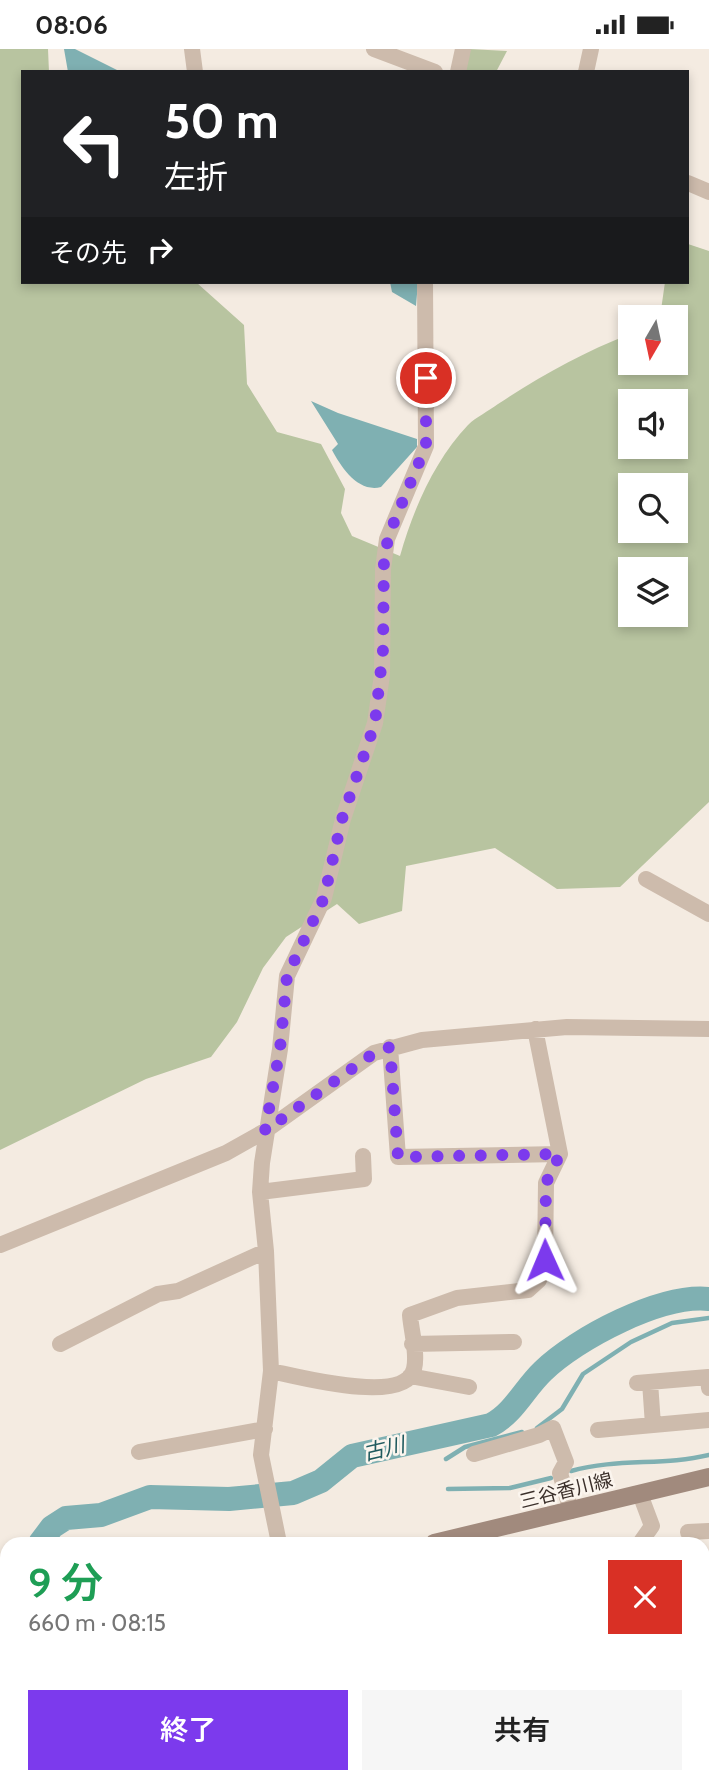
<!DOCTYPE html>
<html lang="ja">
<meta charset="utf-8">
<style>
:root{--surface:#fff;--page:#f6f6f6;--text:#222;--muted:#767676;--accent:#7c3aed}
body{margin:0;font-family:Cabin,"Noto Sans JP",sans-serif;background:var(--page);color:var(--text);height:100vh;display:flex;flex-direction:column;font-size:26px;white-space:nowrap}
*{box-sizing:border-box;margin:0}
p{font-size:23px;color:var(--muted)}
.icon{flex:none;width:38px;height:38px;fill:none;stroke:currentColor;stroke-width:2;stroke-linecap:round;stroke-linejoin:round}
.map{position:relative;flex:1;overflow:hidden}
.panel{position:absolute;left:0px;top:1488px;width:710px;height:247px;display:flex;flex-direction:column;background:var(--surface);border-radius:21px 21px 0 0;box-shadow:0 4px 10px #0003}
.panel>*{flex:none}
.banner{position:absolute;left:21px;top:21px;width:668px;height:214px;border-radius:0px;box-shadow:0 4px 10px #0003;background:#202124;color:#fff;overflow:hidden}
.needle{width:46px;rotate:189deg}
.buttons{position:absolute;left:618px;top:256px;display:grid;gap:14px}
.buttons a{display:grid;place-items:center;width:70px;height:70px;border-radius:0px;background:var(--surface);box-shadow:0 4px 10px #0003;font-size:35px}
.pin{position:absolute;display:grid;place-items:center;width:60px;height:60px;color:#fff;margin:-30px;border:4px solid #fff;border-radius:50%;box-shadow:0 2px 7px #0007}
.me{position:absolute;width:77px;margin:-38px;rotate:359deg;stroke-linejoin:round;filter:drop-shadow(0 0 5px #0008)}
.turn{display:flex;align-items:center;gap:24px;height:147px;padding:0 28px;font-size:32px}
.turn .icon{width:91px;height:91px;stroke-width:2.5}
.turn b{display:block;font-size:49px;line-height:60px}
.then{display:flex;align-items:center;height:66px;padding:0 28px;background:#0003;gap:14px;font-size:26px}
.round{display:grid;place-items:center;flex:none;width:74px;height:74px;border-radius:0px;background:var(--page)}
.head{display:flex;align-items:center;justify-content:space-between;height:119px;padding:0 28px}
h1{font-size:42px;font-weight:600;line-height:52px;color:#1e9e55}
.action{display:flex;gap:14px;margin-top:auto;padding:14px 28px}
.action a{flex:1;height:80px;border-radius:0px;background:var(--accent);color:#fff;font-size:28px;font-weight:600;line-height:80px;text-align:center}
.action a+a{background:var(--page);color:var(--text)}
.status{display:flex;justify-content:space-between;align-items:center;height:49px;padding:0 35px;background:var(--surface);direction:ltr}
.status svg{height:19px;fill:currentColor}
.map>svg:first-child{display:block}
.green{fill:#b8c4a0;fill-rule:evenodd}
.water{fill:#7fb0b2}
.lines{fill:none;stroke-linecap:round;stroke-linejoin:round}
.stream{stroke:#7fb0b2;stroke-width:4.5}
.river{stroke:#7fb0b2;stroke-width:24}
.street{stroke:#cdbbac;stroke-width:16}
.secondary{stroke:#a18a7d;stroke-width:18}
.route{stroke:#7c3aed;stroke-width:12;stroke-dasharray:0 21.6}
.labels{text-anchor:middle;stroke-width:5;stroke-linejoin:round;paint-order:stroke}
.street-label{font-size:19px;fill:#3b302b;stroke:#fbf5ee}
.water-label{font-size:21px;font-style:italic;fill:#1f5a5e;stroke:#fbf5ee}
</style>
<div class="status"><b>08:06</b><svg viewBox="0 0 49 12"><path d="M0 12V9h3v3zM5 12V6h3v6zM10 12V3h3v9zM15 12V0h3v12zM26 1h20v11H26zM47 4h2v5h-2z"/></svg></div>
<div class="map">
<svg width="709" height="1734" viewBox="0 0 709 1734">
<rect width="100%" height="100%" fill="#f4ebe1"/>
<path class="green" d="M0 0H48L49 23H23V233L197 234 244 276 247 335 277 383 321 395 345 440 341 464 352 487 400 507C413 461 434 412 468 376 476 368 489 362 498 355 540 327 584 303 630 285V313H676V268H660L665 233H688V195L709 202V753L620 838 557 840 495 799 406 817 402 862 359 875 337 855 286 888 263 919 237 973 211 1008 146 1030 0 1101ZM630 352H676V397H630ZM630 436H676V481H630ZM630 520H676V565H630Z
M469 0 507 2 496 23H464Z"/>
<path class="water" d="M64 0H75L121 23H68Z
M390 233H418L416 257 392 243Z
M311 352 338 364 417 390V398L381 438C358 444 341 418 332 401L338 395Z"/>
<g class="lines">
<path class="stream" d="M537 1379 562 1360 583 1325 631 1293 672 1274 709 1269
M446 1410 465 1398 522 1383
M571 1422C616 1409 664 1417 709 1406
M448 1440 510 1439 551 1429"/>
<path class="river" d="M40 1494 52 1478 66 1469 101 1466 150 1448 229 1450 293 1444 321 1432 352 1407 491 1376C514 1364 524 1340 543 1322 577 1289 661 1245 709 1250
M0 1601H7"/>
<path class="street" d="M192 0 195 23
M374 0 435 23
M458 23 463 0
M586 23 591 0
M688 134 709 143
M646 830 709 865
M390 998 398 1108 560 1105
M260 1143 364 1130 363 1107
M0 1196 226 1104 265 1082 374 1004 422 991 567 978 709 980
M60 1295 158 1245 178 1242 266 1202
M412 1295 514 1293
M271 1322C296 1327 405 1357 414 1320 418 1305 411 1281 410 1266L457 1249 528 1241 539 1231 545 1211 546 1134 560 1105 535 980
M410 1327 469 1338
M650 1333 653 1376
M637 1334 708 1328 709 1339
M598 1381 709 1371
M139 1403 265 1380
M474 1405 539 1386 553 1379 566 1413 560 1424 571 1462
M640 1445 652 1477 640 1494
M688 1483 709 1482
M279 1494 261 1406 271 1322 266 1202 260 1143 262 1114 280 1000 287 927 324 849 343 770 375 674 382 626 383 520 387 490 426 397 425 233
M704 1657 709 1658
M350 1727 368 1734
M210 1734 215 1727
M282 1734 285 1727
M409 1734 411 1727"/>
<path class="secondary" d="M434 1494 709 1428
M0 1628 7 1627"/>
</g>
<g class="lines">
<path class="route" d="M426 329V397L394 473 384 504 383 601 375 674 342 770 324 849 287 927 280 1000 265 1082 374 1004 390 998 398 1108 560 1105 546 1134 545 1211"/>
</g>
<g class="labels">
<g class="street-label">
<text transform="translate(566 1441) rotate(-14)" y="7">三谷香川線</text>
</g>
<g class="water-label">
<text transform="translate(384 1400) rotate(-13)" y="7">古川</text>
</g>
</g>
</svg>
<div class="buttons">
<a><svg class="needle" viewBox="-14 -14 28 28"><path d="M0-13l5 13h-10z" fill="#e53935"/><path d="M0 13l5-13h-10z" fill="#767676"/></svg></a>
<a><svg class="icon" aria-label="sound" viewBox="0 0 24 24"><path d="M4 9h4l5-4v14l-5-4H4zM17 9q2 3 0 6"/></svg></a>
<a><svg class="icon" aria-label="search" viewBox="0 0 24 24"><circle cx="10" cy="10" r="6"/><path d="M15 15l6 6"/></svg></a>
<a><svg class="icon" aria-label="layers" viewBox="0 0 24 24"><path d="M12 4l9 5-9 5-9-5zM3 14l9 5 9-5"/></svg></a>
</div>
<div class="pin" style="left:426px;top:329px;background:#d93025"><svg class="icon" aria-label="arrive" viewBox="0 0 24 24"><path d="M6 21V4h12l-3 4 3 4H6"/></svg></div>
<svg class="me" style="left:545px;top:1211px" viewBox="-20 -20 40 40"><path d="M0-17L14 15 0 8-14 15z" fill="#7c3aed" stroke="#fff" stroke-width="4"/></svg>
<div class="banner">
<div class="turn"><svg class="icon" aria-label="left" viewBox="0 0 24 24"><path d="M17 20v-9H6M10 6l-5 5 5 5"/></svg><div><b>50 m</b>左折</div></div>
<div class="then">その先<svg class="icon" aria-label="right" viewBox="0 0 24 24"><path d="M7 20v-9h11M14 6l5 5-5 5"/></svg></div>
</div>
<section class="panel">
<div class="head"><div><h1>9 分</h1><p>660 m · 08:15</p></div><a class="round" style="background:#d93025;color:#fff"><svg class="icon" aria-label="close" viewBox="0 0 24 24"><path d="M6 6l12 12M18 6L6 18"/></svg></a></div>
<div class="action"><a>終了</a><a>共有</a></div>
</section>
</div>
